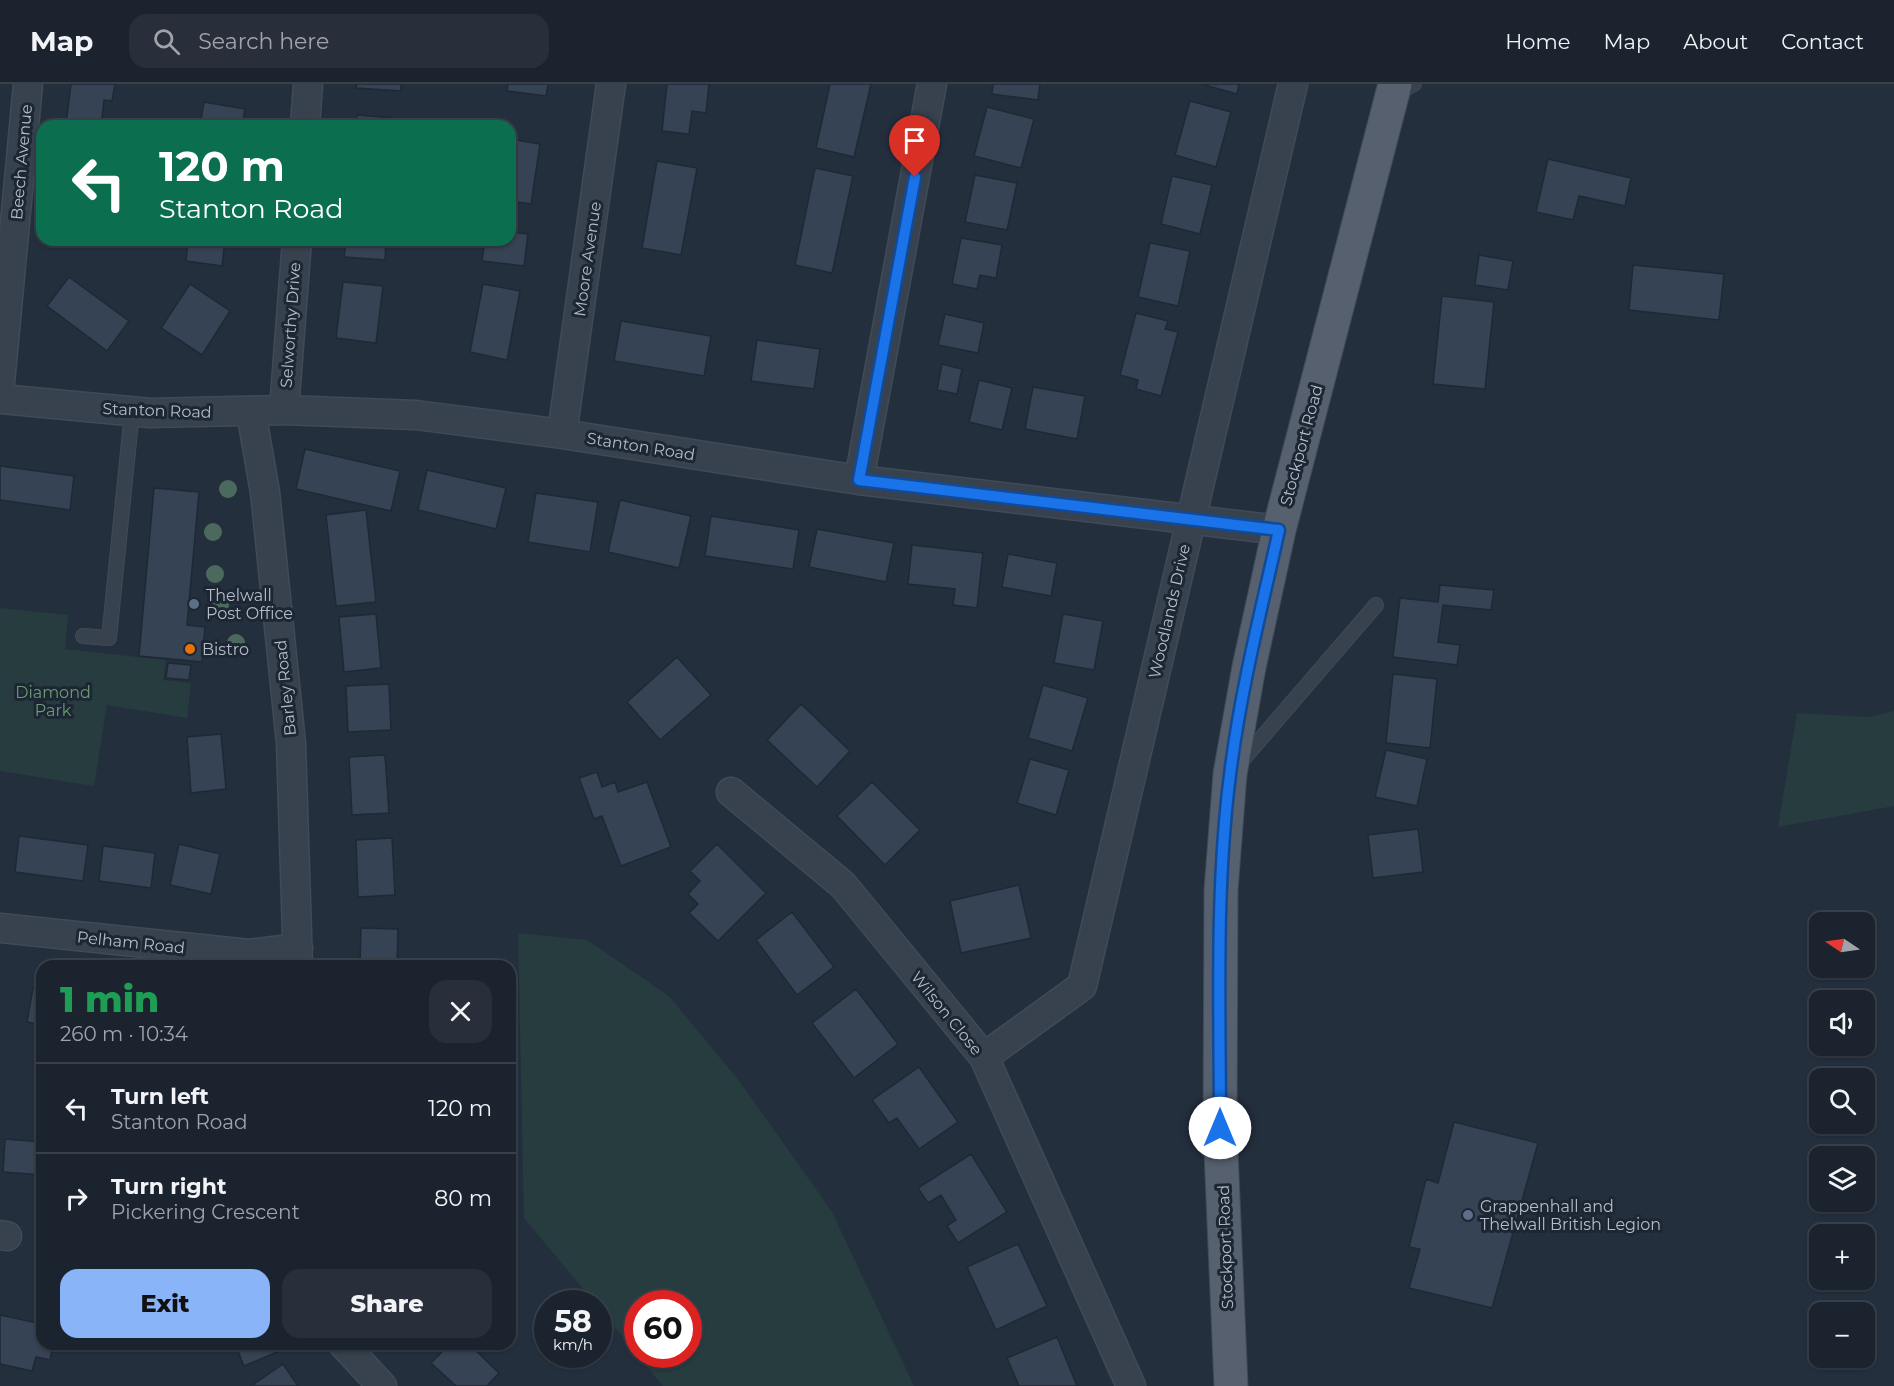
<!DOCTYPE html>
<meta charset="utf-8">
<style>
:root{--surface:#1b232e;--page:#282f3a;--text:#f1f3f6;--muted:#a0a4aa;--line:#39404a;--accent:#8ab4f8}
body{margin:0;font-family:Montserrat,sans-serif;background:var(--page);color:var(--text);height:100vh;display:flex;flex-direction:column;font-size:22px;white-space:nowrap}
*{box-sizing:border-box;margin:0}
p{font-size:20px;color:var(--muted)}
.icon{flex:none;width:33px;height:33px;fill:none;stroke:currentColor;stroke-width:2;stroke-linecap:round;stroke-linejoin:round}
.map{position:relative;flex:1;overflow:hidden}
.details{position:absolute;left:36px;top:876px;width:480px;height:390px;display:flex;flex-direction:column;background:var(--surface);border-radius:18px;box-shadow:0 2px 4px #0004,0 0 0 2px var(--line)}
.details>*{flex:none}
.top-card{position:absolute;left:36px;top:36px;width:480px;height:126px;border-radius:18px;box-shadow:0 2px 4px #0004,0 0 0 2px var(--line);background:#0b6e4f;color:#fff;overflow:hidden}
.needle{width:39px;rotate:283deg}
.fabs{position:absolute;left:1809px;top:828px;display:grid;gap:12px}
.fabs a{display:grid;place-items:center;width:66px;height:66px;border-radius:12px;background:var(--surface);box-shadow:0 2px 4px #0004,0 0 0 2px var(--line);font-size:30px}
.speed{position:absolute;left:534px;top:1206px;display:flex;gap:12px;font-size:30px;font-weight:700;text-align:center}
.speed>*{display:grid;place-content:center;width:78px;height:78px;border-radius:50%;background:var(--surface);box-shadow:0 2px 4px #0004,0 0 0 2px var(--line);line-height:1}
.speed small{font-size:15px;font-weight:400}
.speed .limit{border:9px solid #d22;background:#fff;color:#111}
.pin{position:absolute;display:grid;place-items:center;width:51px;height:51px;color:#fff;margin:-62px -26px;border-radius:50% 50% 50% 0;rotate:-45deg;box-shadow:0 0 6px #0007}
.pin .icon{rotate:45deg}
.me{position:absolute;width:66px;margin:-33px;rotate:0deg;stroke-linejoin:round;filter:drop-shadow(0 0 4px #0008)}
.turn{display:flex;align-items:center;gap:21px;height:126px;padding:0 24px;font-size:27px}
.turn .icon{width:78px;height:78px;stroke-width:2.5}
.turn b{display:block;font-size:42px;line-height:51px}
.round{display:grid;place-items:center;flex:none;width:63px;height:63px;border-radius:18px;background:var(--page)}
.summary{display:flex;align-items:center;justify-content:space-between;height:102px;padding:0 24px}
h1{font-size:36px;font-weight:800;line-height:45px;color:#1e9e55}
.primary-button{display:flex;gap:12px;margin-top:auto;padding:12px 24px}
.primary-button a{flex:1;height:69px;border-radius:18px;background:var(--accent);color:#111;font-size:24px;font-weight:800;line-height:69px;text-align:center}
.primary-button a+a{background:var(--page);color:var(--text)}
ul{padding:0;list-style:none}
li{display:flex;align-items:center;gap:18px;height:90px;padding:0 24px;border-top:2px solid var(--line)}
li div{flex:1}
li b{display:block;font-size:22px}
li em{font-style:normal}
header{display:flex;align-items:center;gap:36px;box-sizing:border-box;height:84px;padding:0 30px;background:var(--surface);border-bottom:2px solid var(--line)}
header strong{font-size:28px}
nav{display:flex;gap:33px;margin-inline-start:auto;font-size:21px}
.search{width:420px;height:54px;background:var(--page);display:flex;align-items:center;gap:15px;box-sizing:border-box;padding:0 21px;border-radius:18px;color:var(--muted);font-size:22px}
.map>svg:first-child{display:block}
.green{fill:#263c3f;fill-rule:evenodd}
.building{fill:#364354;stroke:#1f2835;stroke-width:1.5}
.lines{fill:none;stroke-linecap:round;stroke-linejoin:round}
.lane-casing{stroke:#414a57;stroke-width:16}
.street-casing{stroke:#414a57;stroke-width:31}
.primary-casing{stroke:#414a57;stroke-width:35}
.lane{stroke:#38414e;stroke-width:14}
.street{stroke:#38414e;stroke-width:28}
.primary{stroke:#56606e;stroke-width:33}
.tree{fill:#4b6a5d}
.route-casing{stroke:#114b97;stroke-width:15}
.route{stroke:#1a73e8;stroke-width:10}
.service-dot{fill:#5c6f8a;stroke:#1d2633;stroke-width:2}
.food-dot{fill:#e8710a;stroke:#1d2633;stroke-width:2}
.labels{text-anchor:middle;stroke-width:6;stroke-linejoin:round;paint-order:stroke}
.street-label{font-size:16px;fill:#b4bcc9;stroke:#1d2633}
.poi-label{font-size:16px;fill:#b4bcc9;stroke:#1d2633;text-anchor:start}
.park-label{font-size:16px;fill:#6b9a76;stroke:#1d2633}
</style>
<header>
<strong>Map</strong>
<div class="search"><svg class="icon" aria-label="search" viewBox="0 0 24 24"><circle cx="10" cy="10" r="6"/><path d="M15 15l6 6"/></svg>Search here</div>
<nav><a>Home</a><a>Map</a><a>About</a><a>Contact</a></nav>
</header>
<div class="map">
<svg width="1894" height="1302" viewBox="0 0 1894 1302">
<rect width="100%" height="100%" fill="#242f3e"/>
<path class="green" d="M0 524 68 531 65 565 166 576 163 596 191 599 187 634 107 621 94 702 0 687Z
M1894 627V722L1778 743 1797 629 1869 633Z
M518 849 587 856 669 912 740 998 832 1128 914 1302H663L599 1224 598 1220 595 1219 524 1134ZM638 1220H688V1270H638Z"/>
<path class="building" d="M71 0H115L112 17 104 16 101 42 66 40Z
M357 0H401V7L356 4Z
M508 0H548L546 12 507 7Z
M667 0H709L706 29 692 27 689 50 662 47Z
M830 0H871L854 73 816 64Z
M993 0H1040L1038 16 992 10Z
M1201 0H1239L1237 10Z
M1190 17 1231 28 1216 83 1175 71Z
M204 18 245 25 242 42H200Z
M987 23 1034 35 1021 84 974 72Z
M357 31 394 34V42H356Z
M510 55 540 60 531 120 510 117Z
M1548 75 1631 94 1625 122 1579 112 1573 136 1536 128Z
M657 77 697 84 681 171 642 164Z
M815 84 853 92 832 189 795 181Z
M975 91 1017 99 1007 146 965 138Z
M1172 92 1212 101 1200 150 1161 140Z
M510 148 528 150 524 182 482 177 485 156H510Z
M961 154 1002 161 996 194 980 191 977 205 952 200Z
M188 156H225L222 182 186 177Z
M346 156H386L385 176 344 173Z
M1150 159 1190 167 1178 222 1138 213Z
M1479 171 1513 177 1508 206 1475 201Z
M1633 181 1724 190 1719 236 1629 226Z
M69 193 129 237 107 267 47 222Z
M343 198 383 202 376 259 336 254Z
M190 200 230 227 202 271 161 244Z
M483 200 520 207 507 276 470 268Z
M1442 212 1494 218 1485 305 1433 300Z
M1136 229 1168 237 1165 245 1178 248 1161 312 1136 305 1138 296 1120 291Z
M945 230 984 239 978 269 938 261Z
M621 237 711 252 704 292 614 277Z
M757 256 820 265 814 305 751 297Z
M942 280 962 285 957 310 937 306Z
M979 296 1012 304 1002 346 969 338Z
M1033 303 1085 312 1077 355 1025 345Z
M305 365 400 387 391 427 296 405Z
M0 382 74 392 70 426 0 416Z
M427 386 506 404 496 445 418 426Z
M154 404 199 408 187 541 205 543 202 578 139 572Z
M536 409 598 418 590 468 528 458Z
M620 416 691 432 679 484 608 468Z
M366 426 376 518 336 522 326 431Z
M711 432 799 446 793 485 705 472Z
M817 445 894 459 886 498 809 483Z
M912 461 983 469 977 524 953 521 955 505 908 500Z
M1008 470 1057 479 1051 512 1002 503Z
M1440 501 1494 506 1491 526 1443 521 1438 558 1460 561 1457 581 1393 573 1400 514 1438 518Z
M376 530 381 584 344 588 339 533Z
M1063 530 1103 537 1094 586 1054 579Z
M677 573 711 611 660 656 627 618Z
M168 579 191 581 189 596 166 594Z
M1393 590 1437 595 1430 664 1386 659Z
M389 600 391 646 348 648 346 602Z
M1043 601 1088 614 1072 667 1028 654Z
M801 620 850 667 817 703 767 656Z
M221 650 226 705 191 709 187 653Z
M1386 666 1427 675 1417 722 1375 713Z
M385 671 389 729 352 731 349 673Z
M1030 675 1069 686 1056 731 1017 719Z
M597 688 602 703 615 698 618 708 647 698 671 763 621 782 602 732 594 735 579 694Z
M872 698 920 746 885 781 837 732Z
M1418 745 1423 788 1373 794 1368 751Z
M19 752 88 761 83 797 15 788Z
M392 754 395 811 358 813 356 756Z
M179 760 220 770 211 810 170 801Z
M717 760 766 809 718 857 689 829 698 820 688 810 700 797 690 787Z
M103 762 155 769 151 804 99 797Z
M1019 801 1031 854 961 869 950 817Z
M792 828 834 883 797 911 756 856Z
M361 844 398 845 397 882H360Z
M33 904 42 906V941L27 938Z
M856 905 898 960 854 994 812 939Z
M919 983 958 1038 919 1065 897 1034 889 1039 872 1016Z
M1454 1038 1538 1059 1492 1224 1409 1204 1420 1165 1409 1163 1426 1095 1438 1099Z
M5 1055 42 1058V1091L3 1088Z
M971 1070 1007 1128 958 1159 947 1142 956 1136 941 1111 928 1119 918 1104Z
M1018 1160 1047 1222 996 1246 967 1183Z
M0 1231 42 1240V1260H53L50 1276 36 1273 32 1287 0 1280Z
M1057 1253 1077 1302H1019L1007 1274Z
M235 1260H273L277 1268 244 1282Z
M450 1260H469L499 1289 487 1302H456L431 1279Z
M283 1280 298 1302H255L254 1300Z"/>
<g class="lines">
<g class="lane-casing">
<path id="lane" d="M1395 10 1414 0
M83 552 109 554 132 328
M1239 680 1376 521"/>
</g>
<g class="street-casing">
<path id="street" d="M305 42 308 0
M0 299 28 0
M0 315 150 329 284 326 416 331 562 350 859 396 1279 446
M284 326 297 156
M251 328 265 408 291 659 298 882
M562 350 611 0
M859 396 932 0
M731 708 843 801 984 973 1131 1302
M0 844 249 870 298 864
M984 973 1082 902 1293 0
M0 1151 7 1152
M343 1260 382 1302"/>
</g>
<g class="primary-casing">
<path id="primary" d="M1231 1302 1220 1044 1221 806 1230 690 1249 583 1279 446 1395 0"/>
</g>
<use href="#lane" class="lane"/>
<use href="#street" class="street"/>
<use href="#primary" class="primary"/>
</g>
<g class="tree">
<circle cx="228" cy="405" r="9"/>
<circle cx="213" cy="448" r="9"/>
<circle cx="215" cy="490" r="9"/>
<circle cx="220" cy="522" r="9"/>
<circle cx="236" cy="559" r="9"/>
</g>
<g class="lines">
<g class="route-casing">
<path id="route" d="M915 93 859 396 1279 446C1261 527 1240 608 1230 691 1215 807 1220 927 1220 1044"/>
</g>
<use href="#route" class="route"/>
</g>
<g class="service-dot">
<circle cx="194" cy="520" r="6"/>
<circle cx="1468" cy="1131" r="6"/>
</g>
<circle class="food-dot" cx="190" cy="565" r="6"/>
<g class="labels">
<g class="street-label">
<text transform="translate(21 78) rotate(-85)" y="6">Beech Avenue</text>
<text transform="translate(587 175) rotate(-82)" y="6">Moore Avenue</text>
<text transform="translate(290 241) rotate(-86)" y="6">Selworthy Drive</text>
<text transform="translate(157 326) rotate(2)" y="6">Stanton Road</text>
<text transform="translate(1301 361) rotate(-75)" y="6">Stockport Road</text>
<text transform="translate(641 362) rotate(9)" y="6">Stanton Road</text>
<text transform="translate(1169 527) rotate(-77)" y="6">Woodlands Drive</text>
<text transform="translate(285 604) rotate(-96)" y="6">Barley Road</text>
<text transform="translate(131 858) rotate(6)" y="6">Pelham Road</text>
<text transform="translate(947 929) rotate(51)" y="6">Wilson Close</text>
<text transform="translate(1225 1163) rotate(-92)" y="6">Stockport Road</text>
</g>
<g class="poi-label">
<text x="206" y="517">Thelwall<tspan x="206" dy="18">Post Office</tspan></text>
<text x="202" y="571">Bistro</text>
<text x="1480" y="1128">Grappenhall and<tspan x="1480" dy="18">Thelwall British Legion</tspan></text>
</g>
<g class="park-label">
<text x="53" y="614">Diamond<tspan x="53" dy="18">Park</tspan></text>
</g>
</g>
</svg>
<div class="fabs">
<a><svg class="needle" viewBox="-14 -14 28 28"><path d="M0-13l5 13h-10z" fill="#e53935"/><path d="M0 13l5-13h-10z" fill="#a0a4aa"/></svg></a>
<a><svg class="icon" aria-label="sound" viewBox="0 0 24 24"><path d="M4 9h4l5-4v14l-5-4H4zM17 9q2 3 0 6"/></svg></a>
<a><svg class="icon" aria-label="search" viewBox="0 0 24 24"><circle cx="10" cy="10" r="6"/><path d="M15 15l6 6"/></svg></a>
<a><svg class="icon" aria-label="layers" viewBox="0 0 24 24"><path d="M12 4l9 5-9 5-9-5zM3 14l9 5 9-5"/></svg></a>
<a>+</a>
<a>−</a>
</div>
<div class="speed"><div>58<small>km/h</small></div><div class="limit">60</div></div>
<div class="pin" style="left:915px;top:93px;background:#d93025"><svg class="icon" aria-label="arrive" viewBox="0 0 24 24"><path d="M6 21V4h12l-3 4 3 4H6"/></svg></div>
<svg class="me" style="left:1220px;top:1044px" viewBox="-20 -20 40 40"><circle r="19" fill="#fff"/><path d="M0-13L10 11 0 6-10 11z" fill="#1a73e8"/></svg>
<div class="top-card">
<div class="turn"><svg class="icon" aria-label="left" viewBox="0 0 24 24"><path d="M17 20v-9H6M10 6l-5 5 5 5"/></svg><div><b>120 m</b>Stanton Road</div></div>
</div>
<section class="details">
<div class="summary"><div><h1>1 min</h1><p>260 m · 10:34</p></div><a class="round"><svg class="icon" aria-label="close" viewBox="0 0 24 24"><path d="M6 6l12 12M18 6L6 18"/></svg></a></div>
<ul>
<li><svg class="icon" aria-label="left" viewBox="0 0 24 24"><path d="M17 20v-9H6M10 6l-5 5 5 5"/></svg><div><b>Turn left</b><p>Stanton Road</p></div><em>120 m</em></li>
<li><svg class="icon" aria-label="right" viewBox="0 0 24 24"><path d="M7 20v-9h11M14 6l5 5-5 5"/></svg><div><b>Turn right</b><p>Pickering Crescent</p></div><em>80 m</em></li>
</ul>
<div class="primary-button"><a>Exit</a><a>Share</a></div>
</section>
</div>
